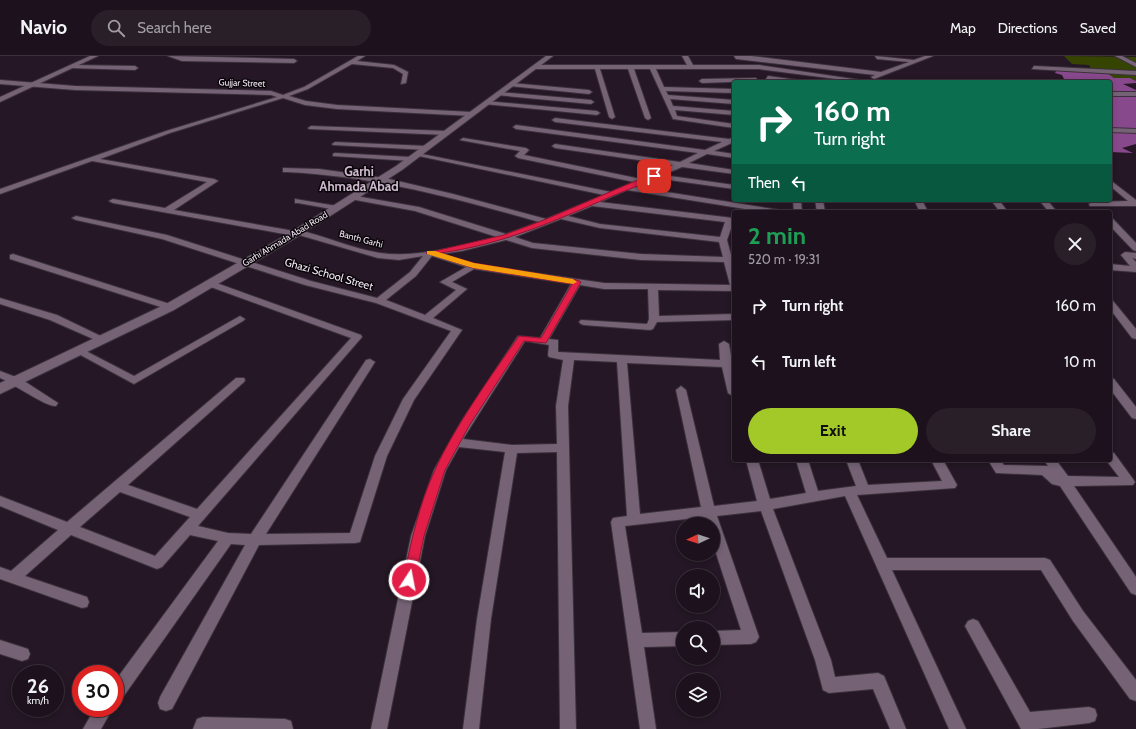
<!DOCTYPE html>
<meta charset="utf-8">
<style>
:root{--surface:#1c111c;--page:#291f29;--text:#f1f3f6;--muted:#a09da3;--line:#3a313b;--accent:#a2c928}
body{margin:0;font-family:Cabin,sans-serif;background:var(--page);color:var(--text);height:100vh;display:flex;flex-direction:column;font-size:15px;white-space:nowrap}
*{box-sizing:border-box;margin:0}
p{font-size:13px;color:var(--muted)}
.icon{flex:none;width:22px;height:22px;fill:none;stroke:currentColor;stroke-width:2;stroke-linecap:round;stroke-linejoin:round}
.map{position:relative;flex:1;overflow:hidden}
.details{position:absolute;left:732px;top:154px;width:380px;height:252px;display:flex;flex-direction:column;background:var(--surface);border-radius:4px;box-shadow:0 2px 6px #0003,0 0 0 1px var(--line)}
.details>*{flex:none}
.hud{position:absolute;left:732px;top:24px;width:380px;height:122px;border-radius:4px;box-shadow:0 2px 6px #0003,0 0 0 1px var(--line);background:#0b6e4f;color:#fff;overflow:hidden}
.needle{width:26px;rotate:266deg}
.fabs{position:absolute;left:676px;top:461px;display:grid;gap:8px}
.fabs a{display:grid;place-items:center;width:44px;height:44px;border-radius:50%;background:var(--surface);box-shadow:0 2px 6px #0003,0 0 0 1px var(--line);font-size:20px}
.speed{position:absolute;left:12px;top:609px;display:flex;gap:8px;font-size:20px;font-weight:700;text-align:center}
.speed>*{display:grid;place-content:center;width:52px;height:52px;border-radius:50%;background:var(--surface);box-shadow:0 2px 6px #0003,0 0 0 1px var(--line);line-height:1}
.speed small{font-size:10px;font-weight:400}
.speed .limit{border:6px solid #d22;background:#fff;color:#111}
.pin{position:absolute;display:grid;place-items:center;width:34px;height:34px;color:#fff;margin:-17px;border-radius:8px;box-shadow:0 2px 6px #0006}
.me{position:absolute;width:44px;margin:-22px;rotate:11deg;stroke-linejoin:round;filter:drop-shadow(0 0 3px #0008)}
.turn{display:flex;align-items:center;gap:14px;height:84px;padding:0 16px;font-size:18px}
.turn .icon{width:52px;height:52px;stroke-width:2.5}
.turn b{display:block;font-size:28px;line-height:34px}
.then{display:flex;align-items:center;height:38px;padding:0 16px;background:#0003;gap:8px;font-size:15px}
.round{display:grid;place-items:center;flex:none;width:42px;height:42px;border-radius:21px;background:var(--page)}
.overview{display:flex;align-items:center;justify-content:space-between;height:68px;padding:0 16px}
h1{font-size:24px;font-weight:800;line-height:30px;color:#1e9e55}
.primary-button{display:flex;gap:8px;margin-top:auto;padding:8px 16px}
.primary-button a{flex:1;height:46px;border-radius:24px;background:var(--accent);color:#111;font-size:16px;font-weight:800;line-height:46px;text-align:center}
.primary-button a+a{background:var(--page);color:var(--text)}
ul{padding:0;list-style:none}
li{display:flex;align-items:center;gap:12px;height:56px;padding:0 16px}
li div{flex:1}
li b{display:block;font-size:15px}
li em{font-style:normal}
header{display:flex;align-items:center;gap:24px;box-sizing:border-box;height:56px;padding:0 20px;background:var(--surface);border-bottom:1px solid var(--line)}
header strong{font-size:19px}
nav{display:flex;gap:22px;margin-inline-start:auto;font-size:14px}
.search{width:280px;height:36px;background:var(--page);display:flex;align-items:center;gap:10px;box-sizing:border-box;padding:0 14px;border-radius:22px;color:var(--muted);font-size:15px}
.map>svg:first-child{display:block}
.green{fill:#354400}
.water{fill:#88488c}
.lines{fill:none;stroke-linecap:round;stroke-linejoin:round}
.minor-casing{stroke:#3c313c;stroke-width:2}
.tertiary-casing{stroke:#3c313c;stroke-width:2}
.minor{fill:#756375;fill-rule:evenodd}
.tertiary{fill:#756375;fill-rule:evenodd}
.route{fill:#e11d48;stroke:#92132f}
.slow{fill:#f59e0b}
.labels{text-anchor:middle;stroke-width:3;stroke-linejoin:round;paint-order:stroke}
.far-street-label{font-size:9px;fill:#f3e9f3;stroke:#0a050b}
.street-label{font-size:11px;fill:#f3e9f3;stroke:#0a050b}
.far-district-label{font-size:13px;font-weight:bold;fill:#ccb9cc;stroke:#0a050b}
</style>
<header>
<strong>Navio</strong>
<div class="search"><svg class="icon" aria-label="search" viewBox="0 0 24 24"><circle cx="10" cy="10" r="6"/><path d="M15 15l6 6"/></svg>Search here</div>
<nav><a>Map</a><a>Directions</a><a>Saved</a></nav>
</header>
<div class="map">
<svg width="1136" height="673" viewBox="0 0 1136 673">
<rect width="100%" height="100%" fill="#251725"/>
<path class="green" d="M1064 0 1136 1V25C1128 20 1121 24 1114 22 1103 18 1106 15 1092 15L1089 9 1072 8Z"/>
<path class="water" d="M1056 15H1104L1114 22H1130L1136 25V27L1123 28 1136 34V88L1122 92 1133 97 1110 96V26H1050L1048 24 1064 23 1062 19 1055 17Z"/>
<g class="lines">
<g class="minor-casing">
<path id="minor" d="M168 0 294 3 297 5 294 7 182 5Z
M358 0H365L357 5 394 9 408 16 406 27 401 28 403 18 393 12 352 8 308 33 289 40 306 45 337 49 472 56 475 58 472 60 337 53 305 49 283 42 170 77 100 103 214 123 218 125 174 154 294 175 298 174C325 180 353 193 380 197 417 202 462 190 497 181L415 155 350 143V139L419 151 506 178 539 166C455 142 373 120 286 116H283V112L319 113 385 122 453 138 546 163 604 139 414 99 417 97 611 136 634 126 518 102 515 100 520 95 460 84 463 82 526 92 529 94 524 99 641 123 673 109 555 92 552 90 555 88 680 106 698 97 516 73 513 71 516 69 705 94 722 86 555 66 552 64 555 62 729 83 734 81V86L714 95 734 98V102L707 98 689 107 734 114V118L682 111 663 119 734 129V133L655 122 635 131 779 154 783 156H764L627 134 600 146 733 162 734 164 727 184 734 210V235L658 234 659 260 734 258V264L657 266 653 273 650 274 584 269 581 268 579 266 581 264 647 268 649 263 648 233H604L580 229 549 283 558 284V296L720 304 719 288 724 285 729 288 734 318V341L728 337 722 311 627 307 640 458 701 451 676 334 681 330 686 334 714 450 757 445 746 404H758L770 443 806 437 796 404H808L818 435 856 430 846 404H858L868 429 942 425 931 404H943L957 429 955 432 857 439 887 502H1045L1050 504 1083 555 1136 624V645L1130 643 1073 565 1041 514H892L966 673H949L845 440 773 453 831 604 835 621 878 617 884 620 906 673H890L873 633 829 637 823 634 815 604 761 455 717 460 759 581 756 586 751 588 713 589V575L741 574 713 488V468H706L704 461 625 470 642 577 683 576V590L644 591 656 673H640L611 466 613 462 627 460 617 306 574 304 568 350 576 673H560L557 396 517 397 491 563 479 673H463L477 563 505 396 459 391 446 414 425 480 387 673H371L411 480 434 414 461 366 518 280 540 282 571 228 474 213 452 226 467 233 433 262 462 274 414 344 387 400 360 486 355 487 259 489 172 653 166 655 160 653 158 647 160 641 245 489 231 488 121 644 115 646V625L218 485 190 479 162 511 157 513 71 479 25 520 87 541 89 546 87 551 82 552 0 523V511L11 515 58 474 0 450V440L67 466 236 322H244L245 324 244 326 128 429 197 453 351 282 208 230 206 228 211 225 361 279 362 281 198 470 228 477 251 478 366 304 370 303 375 306 266 478 350 477 375 400 403 343 451 275 376 247 305 229 162 183 76 164 72 162 76 160 167 179 311 225 377 242 410 216 423 200 399 204 378 202 299 179 295 180 113 147 109 145 113 143 165 152 207 126 92 105 0 138V133L166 75 277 41 271 39 75 34 0 28V24L75 30 271 35 283 39 304 31ZM592 150 725 166 720 181 600 168 568 160ZM561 163 600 172 719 186 723 201 641 198 533 187 515 181ZM506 184 532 192 641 204 724 206 730 229 604 227 474 208 441 198 462 195ZM432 200 466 211 440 226 456 234 425 259 386 244 416 220ZM525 285 549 289 548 299 549 301 563 304 556 350 557 388 512 389 463 383ZM120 436 190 461 155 500 80 471Z
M682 0H688L693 9H759L867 25 859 26 759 13H656L664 31 734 33V37L666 35 668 39 734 44V48L670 43 673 50 734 55V59L675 54 677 60 734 68V72L673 63 650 13H634L651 62 648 64 645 62 628 13H600L615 61 612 63 609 61 595 13H536L533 11 536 9H687Z
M734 0H751L881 16 909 6 877 3 875 0 914 4 925 0H933L874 23 871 21 875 19 736 3Z
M1115 0H1122L1136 7V11Z
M72 9 135 10 138 12 135 14 70 12Z
M1034 10 1136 15V19L1032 13Z
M768 20 798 24 801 26 766 23Z
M756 22 758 25 702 27 699 25 702 23Z
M511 27 589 34 592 36 589 38 509 30Z
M498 36 591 44 594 46 591 48 496 39V37Z
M1110 36H1136V40H1110Z
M486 45 597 55 600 57 597 59 484 48V46Z
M311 70 447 75 450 77 447 79 309 73 308 72Z
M1110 72 1136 73V77L1110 76Z
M335 86 427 90 430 92 427 94 333 89 332 88Z
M335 97 411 101 414 103 411 105 333 100V98Z
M1110 124 1136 144V150H1090L1089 148 1093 146 1128 145 1110 130Z
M295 143 337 150 341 152 337 154 298 147H295Z
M793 144H801L802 156H794Z
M815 144H823L825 156H817Z
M914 144H922L928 156H920Z
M991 144H999L1008 156H1000Z
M1039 144H1047L1057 156H1049Z
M1110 163H1113L1136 187V195L1133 194 1110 170Z
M1125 196 1136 197V203L1132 202 1136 206V216L1110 214V208L1130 210 1121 199Z
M13 198 173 249 175 251 170 254 167 253 10 203V199Z
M0 242 57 259 109 284 104 287 100 286 50 264 0 248Z
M1110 244 1113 245 1136 273V283L1132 282 1110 253Z
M240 260 245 263 243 265 134 328 75 296 80 293 84 294 134 320Z
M0 315 21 323 58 347 56 350C48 352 12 327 0 322Z
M1110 322 1114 323 1136 351V363L1132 362 1110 333Z
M1110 396 1114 397 1133 423 1135 426 1133 429 1074 430 1136 521V539L1131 537 1060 430 1052 428 1042 419 996 417 988 404H1000L1004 409 1048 410 1044 404H1056L1068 420 1119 421 1106 404H1110Z
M973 563 978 565 1030 656 1089 651 1095 653 1097 659 1095 665 1089 667 1038 673H1021L965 570 968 565Z
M0 584 28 593 30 598 28 603 22 605 0 598Z
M95 652H113L101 673H83Z
M203 661 285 663 291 665 293 673H193L197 663Z"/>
</g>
<g class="tertiary-casing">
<path id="tertiary" d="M90 0H98L0 46V41Z
M546 0H553L402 114 299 180 174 254 0 338V327L166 248 291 176 396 110Z"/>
</g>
<use href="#minor" class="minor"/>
<use href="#tertiary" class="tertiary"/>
</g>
<path class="route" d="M652 118 657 120C646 128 623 135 610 141 555 165 500 189 440 197L474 207 577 224 581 226 546 287 524 285 469 370 445 414 424 480 415 524 413 528 409 529 405 528 403 524C411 487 419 448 435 414 455 370 491 320 519 280L541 282 572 228 473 212 426 197 504 179 544 164Z"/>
<path class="slow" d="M427 195H435L474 207 573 223 577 226 573 228 473 212 427 198Z"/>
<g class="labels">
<g class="far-street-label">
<text transform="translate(242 27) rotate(2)" y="3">Gujjar Street</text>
<text transform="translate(285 183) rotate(-31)" y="3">Garhi Ahmada Abad Road</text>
<text transform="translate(361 183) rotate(15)" y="3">Banth Garhi</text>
</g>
<g class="street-label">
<text transform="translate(329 218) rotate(16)" y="4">Ghazi School Street</text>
</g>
<g class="far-district-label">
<text x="359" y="120">Garhi<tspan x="359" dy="15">Ahmada Abad</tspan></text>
</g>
</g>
</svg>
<div class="fabs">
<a><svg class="needle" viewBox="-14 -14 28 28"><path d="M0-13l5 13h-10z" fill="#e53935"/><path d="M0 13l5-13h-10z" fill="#a09da3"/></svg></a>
<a><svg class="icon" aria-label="sound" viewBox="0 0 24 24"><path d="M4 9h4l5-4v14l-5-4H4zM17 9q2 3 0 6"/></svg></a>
<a><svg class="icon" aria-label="search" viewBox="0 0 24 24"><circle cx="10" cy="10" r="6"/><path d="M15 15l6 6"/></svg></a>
<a><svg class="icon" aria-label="layers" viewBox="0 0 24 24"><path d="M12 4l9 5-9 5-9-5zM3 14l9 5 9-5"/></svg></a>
</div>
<div class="speed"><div>26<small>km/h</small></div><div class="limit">30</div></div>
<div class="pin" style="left:654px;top:120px;background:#d93025"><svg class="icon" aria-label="arrive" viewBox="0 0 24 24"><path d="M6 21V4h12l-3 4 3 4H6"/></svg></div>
<svg class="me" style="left:409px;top:524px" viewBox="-20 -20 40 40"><circle r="17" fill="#e11d48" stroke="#fff" stroke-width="3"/><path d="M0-11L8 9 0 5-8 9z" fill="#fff"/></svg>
<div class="hud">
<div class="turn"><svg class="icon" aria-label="right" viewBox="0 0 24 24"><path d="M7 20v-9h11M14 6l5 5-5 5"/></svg><div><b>160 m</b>Turn right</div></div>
<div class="then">Then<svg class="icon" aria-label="left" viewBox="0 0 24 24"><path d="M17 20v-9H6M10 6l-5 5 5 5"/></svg></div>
</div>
<section class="details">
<div class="overview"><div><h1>2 min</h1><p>520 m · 19:31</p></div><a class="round"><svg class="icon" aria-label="close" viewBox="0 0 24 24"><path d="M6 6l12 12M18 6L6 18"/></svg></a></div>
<ul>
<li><svg class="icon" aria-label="right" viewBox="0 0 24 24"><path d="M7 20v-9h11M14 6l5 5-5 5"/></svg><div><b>Turn right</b></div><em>160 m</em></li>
<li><svg class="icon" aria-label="left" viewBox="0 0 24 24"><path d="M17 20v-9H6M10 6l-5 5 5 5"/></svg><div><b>Turn left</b></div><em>10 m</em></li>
</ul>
<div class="primary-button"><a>Exit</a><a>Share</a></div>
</section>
</div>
